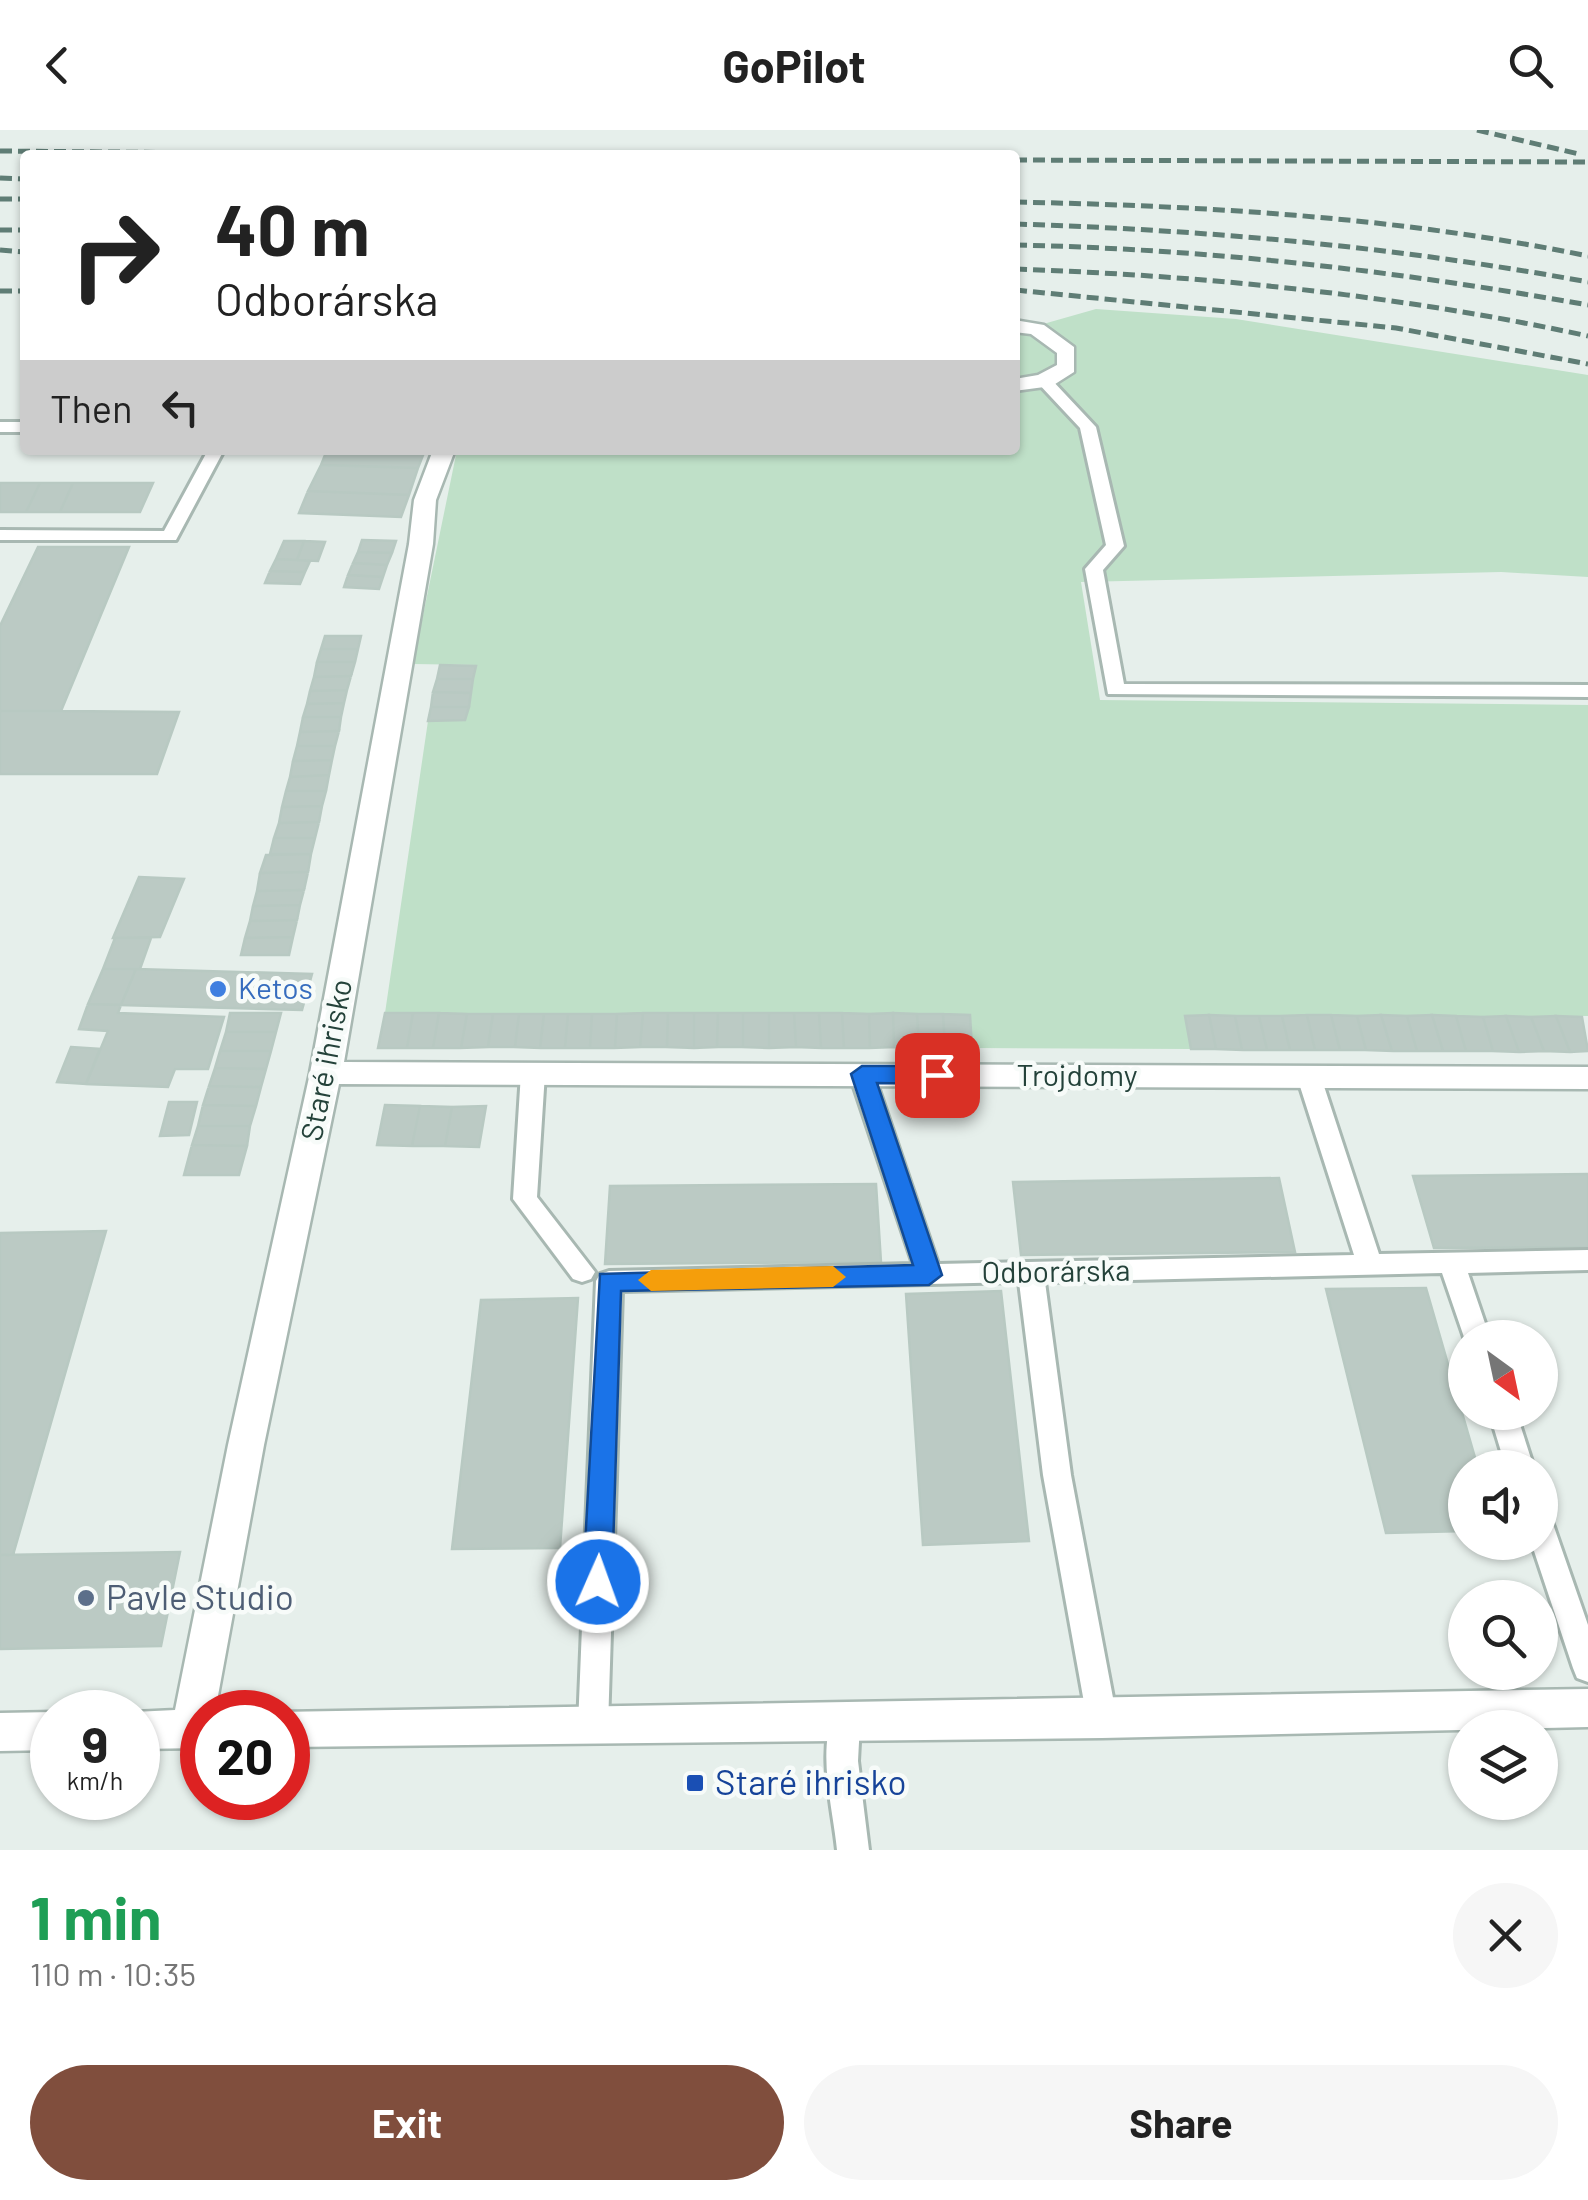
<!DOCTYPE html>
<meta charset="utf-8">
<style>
:root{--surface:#fff;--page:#f6f6f6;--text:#222;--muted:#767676;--accent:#804e3d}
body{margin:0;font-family:Barlow,sans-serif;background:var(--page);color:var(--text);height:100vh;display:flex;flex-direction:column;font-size:38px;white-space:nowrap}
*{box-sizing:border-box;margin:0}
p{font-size:32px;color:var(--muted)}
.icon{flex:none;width:55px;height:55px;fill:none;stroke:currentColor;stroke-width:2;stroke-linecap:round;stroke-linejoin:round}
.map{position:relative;height:1720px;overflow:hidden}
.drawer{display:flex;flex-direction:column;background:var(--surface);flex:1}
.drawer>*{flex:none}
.top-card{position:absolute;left:20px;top:20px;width:1000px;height:305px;border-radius:10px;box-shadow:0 2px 8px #0004;background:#fff;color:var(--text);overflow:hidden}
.needle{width:65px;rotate:147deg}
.buttons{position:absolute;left:1448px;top:1190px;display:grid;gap:20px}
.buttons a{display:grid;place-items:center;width:110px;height:110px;border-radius:50%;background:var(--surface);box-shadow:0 2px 8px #0004;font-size:50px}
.speed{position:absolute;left:30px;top:1560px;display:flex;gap:20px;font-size:50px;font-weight:700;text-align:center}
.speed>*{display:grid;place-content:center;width:130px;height:130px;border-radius:50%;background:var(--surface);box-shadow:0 2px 8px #0004;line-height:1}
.speed small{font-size:25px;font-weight:400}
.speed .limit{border:15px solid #d22;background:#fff;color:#111}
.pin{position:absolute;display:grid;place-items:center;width:85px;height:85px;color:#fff;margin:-42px;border-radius:20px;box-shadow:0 5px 15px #0006}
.me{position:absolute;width:110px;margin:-55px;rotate:2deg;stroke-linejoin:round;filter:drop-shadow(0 0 8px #0008)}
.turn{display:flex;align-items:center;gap:35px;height:210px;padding:0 30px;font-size:45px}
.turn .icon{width:130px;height:130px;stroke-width:2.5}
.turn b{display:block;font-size:70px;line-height:85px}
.then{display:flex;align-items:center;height:95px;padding:0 30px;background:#0003;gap:20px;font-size:38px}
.round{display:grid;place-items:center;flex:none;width:105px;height:105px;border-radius:52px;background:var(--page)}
.overview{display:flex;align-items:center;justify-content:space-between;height:170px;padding:0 30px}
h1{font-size:60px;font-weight:700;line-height:75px;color:#1e9e55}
.action{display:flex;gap:20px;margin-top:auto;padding:20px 30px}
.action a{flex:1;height:115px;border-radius:60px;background:var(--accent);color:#fff;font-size:40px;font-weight:700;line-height:115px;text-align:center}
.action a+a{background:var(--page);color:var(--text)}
header{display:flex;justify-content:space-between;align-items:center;height:130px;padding:0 30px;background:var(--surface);font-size:45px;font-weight:700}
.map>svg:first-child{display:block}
.green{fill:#bfe0c8}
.building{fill:#bbcac4;stroke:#b8c9c2;stroke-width:2.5}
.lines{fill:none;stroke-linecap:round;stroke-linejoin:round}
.service-casing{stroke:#a8b8b2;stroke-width:6}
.minor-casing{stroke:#a8b8b2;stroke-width:5}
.service{fill:#fff;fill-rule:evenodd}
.minor{fill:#fff;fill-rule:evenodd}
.rail{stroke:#5f7d75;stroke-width:5;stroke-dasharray:12 6;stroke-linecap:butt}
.route{fill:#1a73e8;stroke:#114b97;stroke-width:2.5}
.slow{fill:#f59e0b}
.shop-dot{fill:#3f7fe0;stroke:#f7fbf9;stroke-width:4}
.service-dot{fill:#5c6f8a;stroke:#f7fbf9;stroke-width:4}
.transit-dot{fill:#1a4fb4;stroke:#f7fbf9;stroke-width:4}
.labels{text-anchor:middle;stroke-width:9;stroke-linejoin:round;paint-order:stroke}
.shop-label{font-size:30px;fill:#366cbe;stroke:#f7fbf9;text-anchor:start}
.street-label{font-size:30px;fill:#24423a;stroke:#f7fbf9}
.near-service-label{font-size:35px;fill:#4e5e75;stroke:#f7fbf9;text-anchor:start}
.near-transit-label{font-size:35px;fill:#164399;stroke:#f7fbf9;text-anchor:start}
</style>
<header><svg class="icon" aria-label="back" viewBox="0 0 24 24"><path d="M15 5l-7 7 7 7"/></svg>GoPilot<svg class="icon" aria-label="search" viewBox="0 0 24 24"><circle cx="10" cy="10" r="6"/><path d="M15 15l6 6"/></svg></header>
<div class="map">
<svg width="1588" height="1720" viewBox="0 0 1588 1720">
<rect width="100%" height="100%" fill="#e6efeb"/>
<path class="green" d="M1096 179 1236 189 1588 245V447L1501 442 1081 452 1100 570 1588 575V886H1185L1191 919 972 918 969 885 385 883 428 591 465 590 476 535 413 534 457 320H1015V202Z"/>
<path class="building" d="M327 320H425L418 338 321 335Z
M321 335 418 338 409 365 308 361Z
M0 353H40L26 382H0Z
M40 353H73L60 382H26Z
M73 353H153L140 382H60Z
M308 361 409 365 401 387 299 383Z
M362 410 396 411 392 423 358 422Z
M284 411H304L297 430 276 429Z
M304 411 325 412 318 431 297 430Z
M38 417H129L61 581H0V496Z
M358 422 392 423 387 435 353 433Z
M276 429 297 430 310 431 305 442 270 441Z
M353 433 387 435 383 447 348 445Z
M270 441 305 442 300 454 265 453Z
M348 445 383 447 379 459 344 457Z
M325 506H361L358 519H321Z
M321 519H358L355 532H317Z
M317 532H355L351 546 314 547Z
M440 535 476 536 473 549H437Z
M351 546 347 560 310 561 314 547Z
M437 549H473L471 563 433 562Z
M347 560 344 573 307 574 310 561Z
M433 562 471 563 469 577H431Z
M344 573 341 587H303L307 574Z
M431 577H469L465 590 428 591Z
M0 581H61L179 582 157 644H0Z
M303 587H341L339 601 300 602Z
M339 601 335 616H297L300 602Z
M297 616H335L332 630 293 631Z
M332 630 329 645 290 647 293 631Z
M329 645 326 661H286L290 647Z
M286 661H326L322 676 282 677Z
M322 676 319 692 279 693 282 677Z
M319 692 315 708H274L279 693Z
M274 708H315L311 724H270Z
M311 724 308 742 260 743 266 725Z
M308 742 304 760 257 761 260 743Z
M139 747 184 749 160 807 113 808Z
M304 760 300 775 253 776 257 761Z
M300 775 297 790 250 791 253 776Z
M297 790 293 807 245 808 250 791Z
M293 807 289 825H241L245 808Z
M115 808H151L140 839H103Z
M103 839H136L121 875 88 874Z
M136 839 312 844 302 880 121 875Z
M88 874 121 875 118 883 224 887 208 939H175L168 957 86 954 108 901 79 899Z
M230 883H281L276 902H226Z
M385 883H413L407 918H378Z
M413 883H439L433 918H407Z
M439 883 467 884 461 918H433Z
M643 883 640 917 615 918 617 884Z
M643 883H668L667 917H640Z
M668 883H694V918L667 917Z
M694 883H718L717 917 694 918Z
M718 883H743V917H717Z
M743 883H769V918L743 917Z
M769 883H794L796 917 769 918Z
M794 883H819L821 918 796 917Z
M819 883H842L844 918H821Z
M842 883 869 884 870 918H844Z
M893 883 894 917 870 918 869 884Z
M893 883 917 884 919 918 894 917Z
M467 884H493L488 917 461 918Z
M493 884H519L515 917H488Z
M519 884H544L540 918 515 917Z
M544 884H568L565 918H540Z
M568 884H592L590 918H565Z
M592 884H617L615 918H590Z
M917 884H943L945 917 919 918Z
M943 884 970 885 972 918 945 917Z
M1209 885 1216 919H1191L1185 886Z
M1209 885 1235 886 1242 920 1216 919Z
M1307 885 1315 920H1290L1282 886Z
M1307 885H1331L1340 920H1315Z
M1331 885 1357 886 1366 920H1340Z
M1381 885 1407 886 1417 921H1392Z
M1381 885 1392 921 1366 920 1357 886Z
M1432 885 1443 921H1417L1407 886Z
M1432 885 1456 886 1466 921H1443Z
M1235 886H1259L1267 920H1242Z
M1259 886H1282L1290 920H1267Z
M1456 886 1483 887 1493 921H1466Z
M1506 886 1531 887 1544 921 1519 922Z
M1506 886 1519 922 1493 921 1483 887Z
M1556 886 1582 887 1588 921 1570 922Z
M1556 886 1570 922 1544 921 1531 887Z
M226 902H276L271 921H220Z
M71 917 100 919 86 954 57 952Z
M220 921H271L266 939 215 938Z
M215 938 266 939 261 957 209 956Z
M209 956 261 957 256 976 203 975Z
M169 972H197L189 1005 160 1006Z
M203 975 256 976 250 996H198Z
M385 975 420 976 412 1016 377 1015Z
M420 976 452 977 445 1016H412Z
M486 976 479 1017 445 1016 452 977Z
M198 996H250L247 1016 192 1015Z
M192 1015 247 1016 239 1045H184Z
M1588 1044V1117L1434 1118 1413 1046Z
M1279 1048 1295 1122 1021 1125 1013 1052Z
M876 1054 881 1132 605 1134 610 1056Z
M106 1101 13 1425H0V1103Z
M1426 1158 1478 1338H1465V1401L1386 1403 1326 1159Z
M1001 1161 1029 1411 923 1415 906 1164Z
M578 1168 560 1418 452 1419 481 1170Z
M180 1422 161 1516 0 1519V1425Z"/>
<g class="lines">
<g class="service-casing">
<path id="service" d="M1044 246 1050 248 1096 297 1124 416 1103 440 1124 554 1588 555V567L1108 564 1085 439 1106 415 1080 298 1036 251Z
M0 292H25V302H0Z
M208 320H224L176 410H0V400L164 401Z
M533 935 541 937 545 943 537 1067 595 1142 591 1149 582 1152 573 1149 513 1069 521 943 525 937Z
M862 937 870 939 874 945 938 1134 1354 1125 1297 947 1301 941H1317L1321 947 1379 1124 1588 1120V1140L1468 1143 1490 1208 1465 1210 1442 1143 1045 1152 1071 1345 1117 1589 1113 1599 1102 1603 1091 1599 1087 1589 1043 1345 1019 1152 622 1161 608 1596 604 1606 593 1610 582 1606 578 1596 596 1151 600 1144 609 1141 913 1134 850 945 854 939Z
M1489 1282H1516L1534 1338H1506Z
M1540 1385 1550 1388 1554 1397 1588 1495V1552L1577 1548 1573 1538 1531 1412H1540Z
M845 1579 856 1583 860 1593 858 1631 869 1720H837C833 1679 817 1622 834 1583Z"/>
</g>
<g class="minor-casing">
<path id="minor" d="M1015 190 1044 195 1074 217V242L1052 256 1015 261V249L1038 245 1057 235V223L1031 204 1015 202Z
M433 320H455L436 370 433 414 344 932 1588 937V959L339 954 264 1315 215 1582H202V1618L138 1619V1582H134L175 1580 228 1315 310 943 409 414 414 370Z
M1588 1559V1597L1102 1608 288 1617V1582H279Z
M54 1582 52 1620 0 1621V1583Z"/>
</g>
<use href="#service" class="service"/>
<use href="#minor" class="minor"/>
<path class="rail" d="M1477 0 1579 24
M0 21 445 25
M1015 30 1588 32
M0 48 25 49
M0 69H25
M1015 72C1208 76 1398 87 1588 126
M1015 94C1208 100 1398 117 1588 152
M0 100H25
M1015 115C1208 119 1398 141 1588 175
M0 120 25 122
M1015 139C1209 146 1399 165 1588 206
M1015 160 1396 198 1588 234
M0 161H25"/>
</g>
<path class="route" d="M862 936H937L949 945 937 954 877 953 942 1145 929 1155 621 1161 612 1452 608 1462 598 1466 587 1462 583 1452 600 1144 913 1135 851 944Z"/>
<path class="slow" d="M833 1136 846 1147 833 1157 651 1161 638 1150 651 1140Z"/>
<circle class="shop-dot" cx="218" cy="859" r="10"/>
<circle class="service-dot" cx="86" cy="1468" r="10"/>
<rect class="transit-dot" x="685" y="1643" width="20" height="20" rx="5"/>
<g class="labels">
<g class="shop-label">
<text x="238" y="869">Ketos</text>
</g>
<g class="street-label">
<text transform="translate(327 930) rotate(-79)" y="10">Staré ihrisko</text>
<text x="1077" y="956">Trojdomy</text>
<text transform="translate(1056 1142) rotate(-1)" y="10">Odborárska</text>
</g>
<g class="near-service-label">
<text x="106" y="1480">Pavle Studio</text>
</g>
<g class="near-transit-label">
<text x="715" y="1665">Staré ihrisko</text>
</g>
</g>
</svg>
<div class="buttons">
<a><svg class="needle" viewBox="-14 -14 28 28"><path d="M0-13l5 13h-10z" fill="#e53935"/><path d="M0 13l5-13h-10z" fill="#767676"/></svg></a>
<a><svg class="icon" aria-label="sound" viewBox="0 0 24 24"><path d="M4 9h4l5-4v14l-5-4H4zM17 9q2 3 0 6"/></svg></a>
<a><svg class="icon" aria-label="search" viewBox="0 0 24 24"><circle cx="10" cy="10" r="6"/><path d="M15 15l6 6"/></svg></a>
<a><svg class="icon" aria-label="layers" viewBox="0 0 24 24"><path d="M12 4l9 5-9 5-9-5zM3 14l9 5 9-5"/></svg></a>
</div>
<div class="speed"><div>9<small>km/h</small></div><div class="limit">20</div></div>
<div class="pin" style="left:937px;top:945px;background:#d93025"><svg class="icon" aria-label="arrive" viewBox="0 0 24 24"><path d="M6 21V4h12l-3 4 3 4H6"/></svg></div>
<svg class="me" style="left:598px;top:1452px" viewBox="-20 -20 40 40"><circle r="17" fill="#1a73e8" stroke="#fff" stroke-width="3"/><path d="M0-11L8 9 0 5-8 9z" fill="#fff"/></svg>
<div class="top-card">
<div class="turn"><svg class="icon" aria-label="right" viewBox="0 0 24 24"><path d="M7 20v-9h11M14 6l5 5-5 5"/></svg><div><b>40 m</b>Odborárska</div></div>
<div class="then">Then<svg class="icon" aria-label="left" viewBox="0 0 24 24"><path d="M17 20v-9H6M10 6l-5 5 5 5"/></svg></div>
</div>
</div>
<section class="drawer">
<div class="overview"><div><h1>1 min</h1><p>110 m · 10:35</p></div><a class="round"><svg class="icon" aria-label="close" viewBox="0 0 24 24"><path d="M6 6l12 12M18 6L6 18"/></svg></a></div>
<div class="action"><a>Exit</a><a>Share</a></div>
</section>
